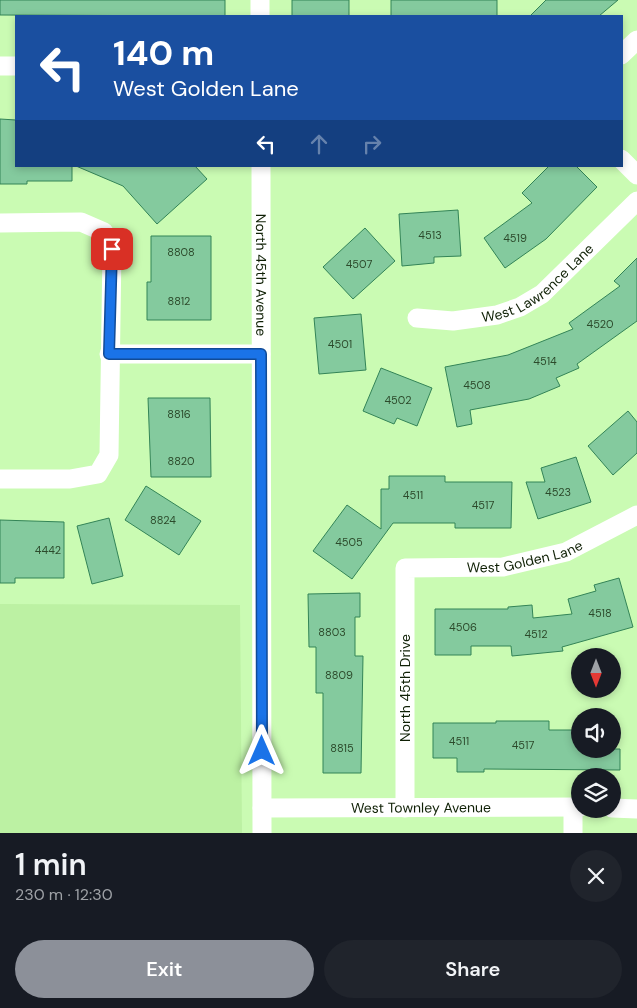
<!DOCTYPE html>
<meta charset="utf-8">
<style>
:root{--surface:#171b24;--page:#20242c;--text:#f1f3f6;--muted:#9ea1a6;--accent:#8c9099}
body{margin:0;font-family:"DM Sans",sans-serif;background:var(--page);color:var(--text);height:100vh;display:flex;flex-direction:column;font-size:19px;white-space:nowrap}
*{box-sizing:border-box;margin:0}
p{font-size:16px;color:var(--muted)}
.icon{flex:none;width:28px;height:28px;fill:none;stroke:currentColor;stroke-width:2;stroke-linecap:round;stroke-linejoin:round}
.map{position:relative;height:833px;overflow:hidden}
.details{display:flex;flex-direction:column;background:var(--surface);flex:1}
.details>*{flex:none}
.top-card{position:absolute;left:15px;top:15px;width:608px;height:152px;border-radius:0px;box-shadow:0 2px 8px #0003;background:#1a4fa0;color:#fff;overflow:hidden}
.needle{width:32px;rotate:180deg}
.fabs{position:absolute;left:571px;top:648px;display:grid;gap:10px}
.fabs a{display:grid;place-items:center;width:50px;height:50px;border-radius:50%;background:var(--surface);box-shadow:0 2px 8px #0003;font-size:25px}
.pin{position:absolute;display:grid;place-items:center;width:42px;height:42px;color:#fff;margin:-21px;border-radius:10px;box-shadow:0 2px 8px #0006}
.me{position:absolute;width:55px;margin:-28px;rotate:0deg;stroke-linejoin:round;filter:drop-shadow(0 0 4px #0008)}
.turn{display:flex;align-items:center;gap:18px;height:105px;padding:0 15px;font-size:22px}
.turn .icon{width:65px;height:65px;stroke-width:2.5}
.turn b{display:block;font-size:35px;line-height:42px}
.lanes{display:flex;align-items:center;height:48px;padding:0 15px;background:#0003;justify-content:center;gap:25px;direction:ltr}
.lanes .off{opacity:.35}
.round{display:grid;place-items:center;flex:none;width:52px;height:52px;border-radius:26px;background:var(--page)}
.overview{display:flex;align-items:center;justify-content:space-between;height:85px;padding:0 15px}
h1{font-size:30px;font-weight:600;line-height:38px}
.action{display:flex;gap:10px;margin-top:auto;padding:10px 15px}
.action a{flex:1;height:58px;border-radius:30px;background:var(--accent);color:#fff;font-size:20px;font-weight:600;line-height:58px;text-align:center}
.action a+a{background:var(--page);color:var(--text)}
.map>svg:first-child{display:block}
.built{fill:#bcf1a3}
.building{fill:#84ca9e;stroke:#338457}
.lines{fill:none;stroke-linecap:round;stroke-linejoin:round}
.minor{stroke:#fff;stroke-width:19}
.route-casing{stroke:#114b97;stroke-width:12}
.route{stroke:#1a73e8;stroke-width:9}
.labels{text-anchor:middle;stroke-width:4;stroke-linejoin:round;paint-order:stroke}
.number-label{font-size:11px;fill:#2c4a2b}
.street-label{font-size:14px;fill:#0f2005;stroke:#fff}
</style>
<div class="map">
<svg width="637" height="833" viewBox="0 0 637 833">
<rect width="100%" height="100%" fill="#cafbb3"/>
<path class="built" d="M0 604 240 605 242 833H0Z"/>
<path class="building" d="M0 0H225V16L0 15Z
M292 0H349V16H292Z
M391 0H497V16H391Z
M546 0H618L599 16H530Z
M0 119 16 120V166H72V181H27V184H0Z
M76 166H195L207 179 157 224 123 186Z
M549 166H576L597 187 546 239 505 268 484 238 532 203 522 193Z
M458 210 461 256 434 257V263L402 266 399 214Z
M365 228 395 261 353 299 323 267Z
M151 236H211V320H147V282H151Z
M637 258V321L577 364 579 368 556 378 560 386 529 399 470 410 472 424 457 427 445 367 508 355 573 329 569 323 620 286 614 281Z
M361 314 366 370 319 374 314 318Z
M381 368 432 388 417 426 397 418 394 424 363 411Z
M148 398H210L211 477H151Z
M628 411 637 422V453L613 475 588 446Z
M576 457 591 502 538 519 526 482H545L541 468Z
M389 476H445V482H512L511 528H455V523H393L352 579 313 551 347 505 381 529V489H389Z
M146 486 201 521 179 555 125 520Z
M109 518 123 576 92 584 77 526Z
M0 520 64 522V578H15V583H0Z
M619 578 633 627 562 647 563 651 512 656 511 646H471V655H435V609H508V607L532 605 533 618 572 614 568 599 596 591 594 585Z
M360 593V617H355V656H363L361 773H323V693H316V647H309L308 594Z
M496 721H549V730H580V749H620V770L484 769V772H457V758H433V723H496Z"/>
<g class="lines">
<g class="minor">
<path d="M260 0V16"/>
<path d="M621 55 637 40"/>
<path d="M0 66H16"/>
<path d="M621 159 637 175"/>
<path id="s1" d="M261 166 262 833"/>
<path d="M0 223 81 222 104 232 112 249 109 455 98 474 70 479H0"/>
<path id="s2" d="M417 318 453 321 497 315 520 307 542 294 637 201"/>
<path d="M109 354H261"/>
<path d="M573 807V833"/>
<path id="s3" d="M262 808 580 807"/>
<path id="s4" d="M405 808V568L503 567 566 552 637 515"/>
<path d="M612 808 637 809"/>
</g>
</g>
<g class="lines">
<g class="route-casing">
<path id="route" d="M112 249 109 354H261L262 751"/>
</g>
<use href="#route" class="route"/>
</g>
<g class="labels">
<g class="number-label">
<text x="430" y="239">4513</text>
<text x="515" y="242">4519</text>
<text x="181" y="256">8808</text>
<text x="359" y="268">4507</text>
<text x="179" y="305">8812</text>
<text x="600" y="328">4520</text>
<text x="340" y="348">4501</text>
<text x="545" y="365">4514</text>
<text x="477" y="389">4508</text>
<text x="398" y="404">4502</text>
<text x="179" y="418">8816</text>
<text x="181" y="465">8820</text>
<text x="558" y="496">4523</text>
<text x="413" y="499">4511</text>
<text x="483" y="509">4517</text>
<text x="163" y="524">8824</text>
<text x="349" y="546">4505</text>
<text x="48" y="554">4442</text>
<text x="600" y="617">4518</text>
<text x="463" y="631">4506</text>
<text x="332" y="636">8803</text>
<text x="536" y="638">4512</text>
<text x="339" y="679">8809</text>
<text x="459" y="745">4511</text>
<text x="523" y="749">4517</text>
<text x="342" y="752">8815</text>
</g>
<g class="street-label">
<text dy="5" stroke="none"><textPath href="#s1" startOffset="109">North 45th Avenue</textPath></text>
<text dy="5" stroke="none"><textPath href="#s2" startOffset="132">West Lawrence Lane</textPath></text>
<text dy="5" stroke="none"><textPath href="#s4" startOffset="361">West Golden Lane</textPath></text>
<text transform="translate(405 688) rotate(-90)" y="5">North 45th Drive</text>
<text dy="5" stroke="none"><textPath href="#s3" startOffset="159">West Townley Avenue</textPath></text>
</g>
</g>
</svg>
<div class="fabs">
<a><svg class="needle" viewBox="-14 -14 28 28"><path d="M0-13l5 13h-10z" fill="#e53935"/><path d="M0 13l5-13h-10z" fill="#9ea1a6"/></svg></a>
<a><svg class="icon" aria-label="sound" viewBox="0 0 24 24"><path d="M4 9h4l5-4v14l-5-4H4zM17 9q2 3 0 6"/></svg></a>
<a><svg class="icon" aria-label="layers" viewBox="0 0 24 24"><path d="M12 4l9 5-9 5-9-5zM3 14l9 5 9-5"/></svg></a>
</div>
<div class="pin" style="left:112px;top:249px;background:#d93025"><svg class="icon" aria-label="arrive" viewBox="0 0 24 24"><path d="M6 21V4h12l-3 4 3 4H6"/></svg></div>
<svg class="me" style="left:262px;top:751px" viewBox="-20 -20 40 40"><path d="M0-17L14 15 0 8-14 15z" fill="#1a73e8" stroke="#fff" stroke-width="4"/></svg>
<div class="top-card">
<div class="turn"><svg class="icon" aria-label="left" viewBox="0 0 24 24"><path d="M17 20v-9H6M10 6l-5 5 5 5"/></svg><div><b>140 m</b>West Golden Lane</div></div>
<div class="lanes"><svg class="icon" aria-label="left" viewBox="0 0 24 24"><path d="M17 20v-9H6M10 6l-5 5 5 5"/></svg><svg class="icon off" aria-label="ahead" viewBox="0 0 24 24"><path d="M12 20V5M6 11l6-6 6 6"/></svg><svg class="icon off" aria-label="right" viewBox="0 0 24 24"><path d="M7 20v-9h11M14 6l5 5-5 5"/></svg></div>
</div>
</div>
<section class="details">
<div class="overview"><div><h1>1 min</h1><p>230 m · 12:30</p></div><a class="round"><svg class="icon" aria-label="close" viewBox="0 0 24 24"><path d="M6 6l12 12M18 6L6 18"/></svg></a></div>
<div class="action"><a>Exit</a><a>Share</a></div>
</section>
